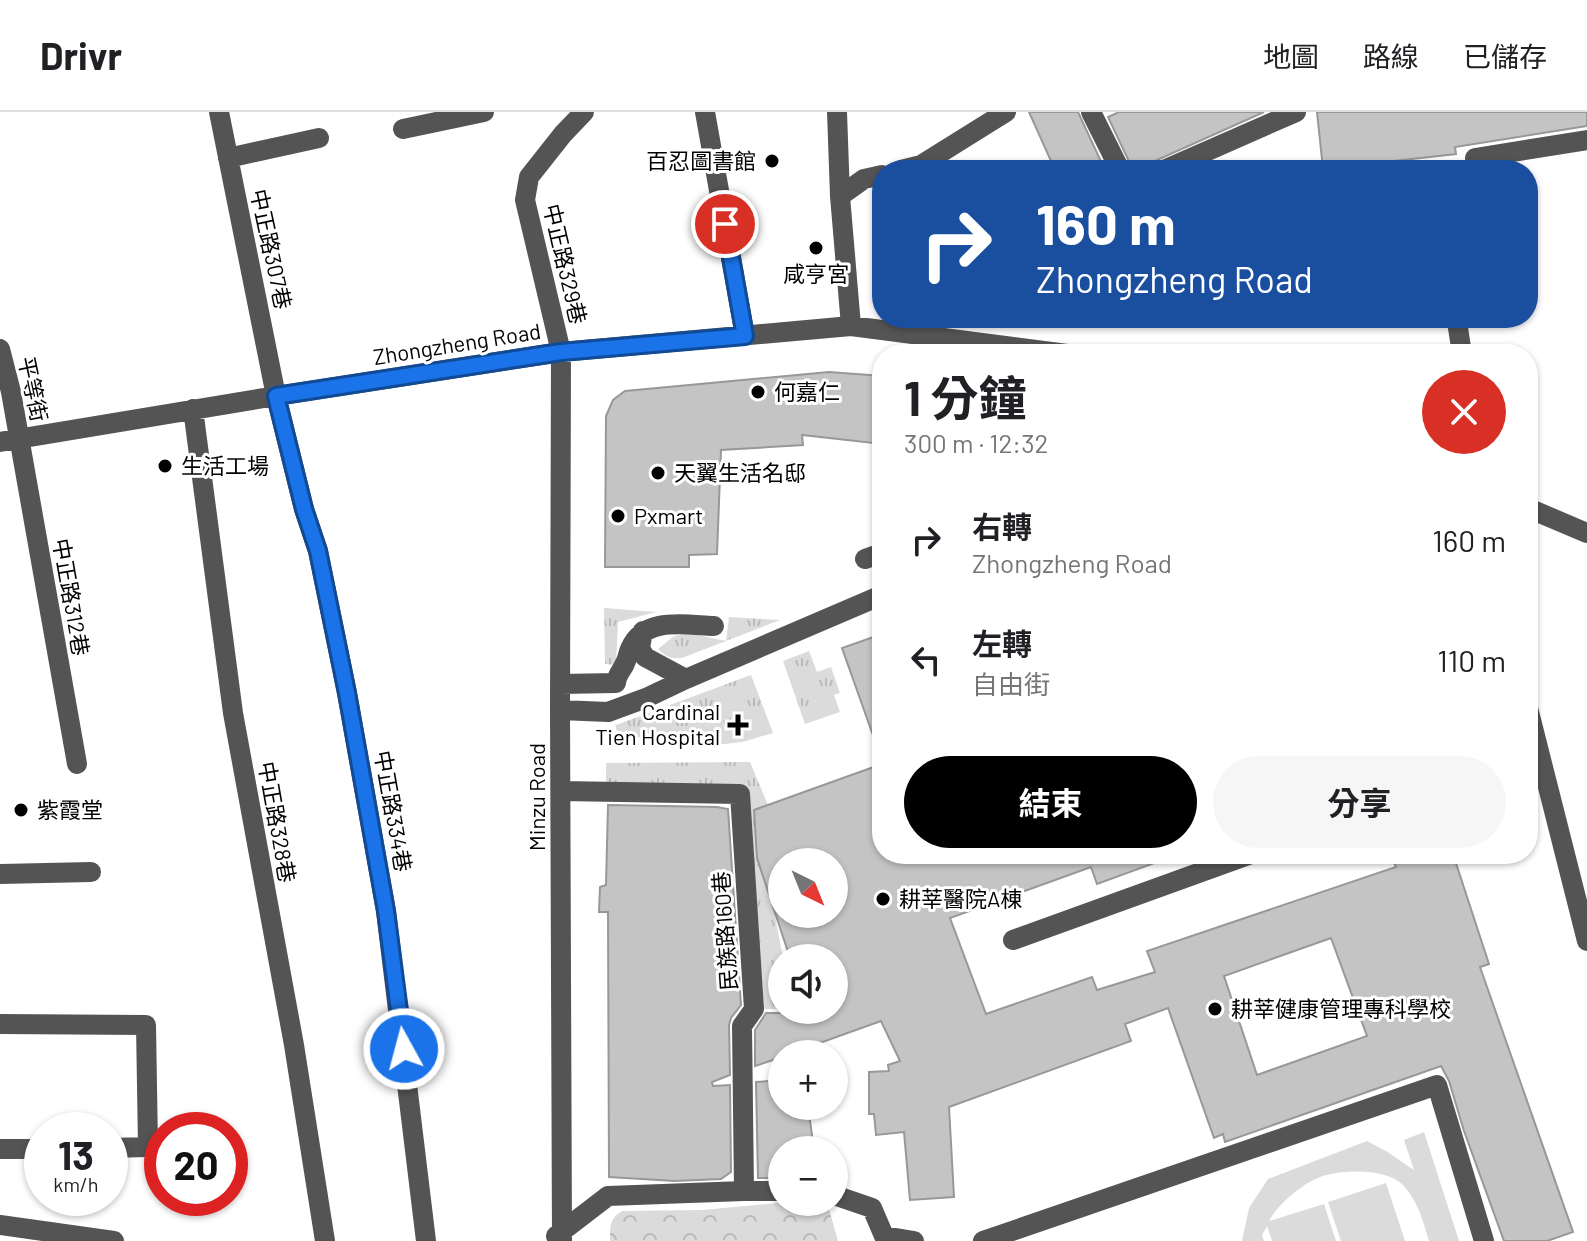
<!DOCTYPE html>
<html lang="zh-TW">
<meta charset="utf-8">
<style>
:root{--surface:#fff;--page:#f6f6f6;--text:#202124;--muted:#757577;--line:#e0e0e0;--accent:#000}
body{margin:0;font-family:Barlow,"Noto Sans TC",sans-serif;background:var(--page);color:var(--text);height:100vh;display:flex;flex-direction:column;font-size:30px;white-space:nowrap}
*{box-sizing:border-box;margin:0}
p{font-size:26px;color:var(--muted)}
.icon{flex:none;width:44px;height:44px;fill:none;stroke:currentColor;stroke-width:2;stroke-linecap:round;stroke-linejoin:round}
.map{position:relative;flex:1;overflow:hidden}
.panel{position:absolute;left:872px;top:232px;width:666px;height:520px;display:flex;flex-direction:column;background:var(--surface);border-radius:32px;box-shadow:0 2px 6px #0004}
.panel>*{flex:none}
.banner{position:absolute;left:872px;top:48px;width:666px;height:168px;border-radius:32px;box-shadow:0 2px 6px #0004;background:#1a4fa0;color:#fff;overflow:hidden}
.needle{width:52px;rotate:137deg}
.tools{position:absolute;left:768px;top:736px;display:grid;gap:16px}
.tools a{display:grid;place-items:center;width:80px;height:80px;border-radius:50%;background:var(--surface);box-shadow:0 2px 6px #0004;font-size:40px}
.speed{position:absolute;left:24px;top:1000px;display:flex;gap:16px;font-size:40px;font-weight:700;text-align:center}
.speed>*{display:grid;place-content:center;width:104px;height:104px;border-radius:50%;background:var(--surface);box-shadow:0 2px 6px #0004;line-height:1}
.speed small{font-size:20px;font-weight:400}
.speed .limit{border:12px solid #d22;background:#fff;color:#111}
.pin{position:absolute;display:grid;place-items:center;width:68px;height:68px;color:#fff;margin:-34px;border:4px solid #fff;border-radius:50%;box-shadow:0 2px 8px #0007}
.me{position:absolute;width:88px;margin:-44px;rotate:353deg;stroke-linejoin:round;filter:drop-shadow(0 0 6px #0008)}
.turn{display:flex;align-items:center;gap:28px;height:168px;padding:0 32px;font-size:36px}
.turn .icon{width:104px;height:104px;stroke-width:2.5}
.turn b{display:block;font-size:56px;line-height:68px}
.round{display:grid;place-items:center;flex:none;width:84px;height:84px;border-radius:42px;background:var(--page)}
.head{display:flex;align-items:center;justify-content:space-between;height:136px;padding:0 32px}
h1{font-size:48px;font-weight:700;line-height:60px}
.primary-button{display:flex;gap:16px;margin-top:auto;padding:16px 32px}
.primary-button a{flex:1;height:92px;border-radius:48px;background:var(--accent);color:#fff;font-size:32px;font-weight:700;line-height:92px;text-align:center}
.primary-button a+a{background:var(--page);color:var(--text)}
ul{padding:0;list-style:none}
li{display:flex;align-items:center;gap:24px;height:120px;padding:0 32px}
li div{flex:1}
li b{display:block;font-size:30px}
li em{font-style:normal}
header{display:flex;align-items:center;gap:48px;box-sizing:border-box;height:112px;padding:0 40px;background:var(--surface);border-bottom:2px solid var(--line)}
header strong{font-size:38px}
nav{display:flex;gap:44px;margin-inline-start:auto;font-size:28px}
.map>svg:first-child{display:block}
.grass{fill:url(#grass-tufts)}
.park{fill:url(#park-crowns)}
.pitch{fill:#dbdbdb}
.building{fill:#c4c4c4;stroke:#989898;stroke-width:2;fill-rule:evenodd}
.lines{fill:none;stroke-linecap:round;stroke-linejoin:round}
.minor{stroke:#545454;stroke-width:20}
.route-casing{stroke:#114b97;stroke-width:20}
.route{stroke:#1a73e8;stroke-width:14}
.poi-dot{fill:#000;stroke:#fff;stroke-width:3}
.labels{text-anchor:middle;stroke-width:6;stroke-linejoin:round;paint-order:stroke}
.poi-label{font-size:22px;fill:#000;stroke:#fff;text-anchor:start}
.street-label{font-size:22px;fill:#000;stroke:#fff}
</style>
<header>
<strong>Drivr</strong>
<nav><a>地圖</a><a>路線</a><a>已儲存</a></nav>
</header>
<div class="map">
<svg width="1587" height="1129" viewBox="0 0 1587 1129">
<defs>
<pattern id="grass-tufts" width="24" height="20" patternUnits="userSpaceOnUse" patternTransform="scale(2)"><rect width="24" height="20" fill="#dbdbdb"/><path d="M3 7l-1-3M5 7V3M7 7l1-3M15 17l-1-3M17 17v-4M19 17l1-3" fill="none" stroke="#bababa"/></pattern>
<pattern id="park-crowns" width="20" height="18" patternUnits="userSpaceOnUse" patternTransform="scale(2)"><rect width="20" height="18" fill="#dbdbdb"/><path d="M2 6a3 3 0 1 1 6 0M12 15a3 3 0 1 1 6 0" fill="none" stroke="#bababa"/></pattern>
</defs>
<rect width="100%" height="100%" fill="#fff"/>
<path class="grass" d="M604 496 656 500 618 510 616 553 605 552Z
M729 505 780 508 682 546C671 547 666 545 658 537L674 524 689 521 726 529Z
M809 539 817 560 831 555 840 581 834 583 840 600 805 612 783 549Z
M751 563 773 621 742 630 707 634 654 630 616 618V613Z
M750 650 768 693 755 698 783 846 782 897H764L747 677 606 674V651Z"/>
<path class="park" d="M788 1090H827L838 1129H610C610 1115 609 1107 622 1099L702 1098Z"/>
<path class="pitch" d="M1424 1020 1459 1129H1429C1423 1109 1418 1089 1403 1073 1387 1056 1342 1057 1320 1065 1302 1072 1278 1092 1269 1109L1324 1092 1336 1129H1272L1267 1114 1262 1123 1264 1129H1242L1249 1096 1268 1067 1367 1029 1386 1039 1414 1058 1404 1028Z
M1386 1071 1405 1129H1341L1328 1090Z"/>
<path class="building" d="M1029 0H1078L1105 58H1055Z
M1119 0H1264L1135 58H1133L1108 5Z
M1317 0H1587V14L1455 35 1456 42 1323 57Z
M829 260 882 264V332L802 323 803 333 721 338 717 442 689 443V455H605L606 304 613 288 625 279Z
M882 522V640H879L842 536Z
M882 652V742H1170L1171 745 1097 772 1091 755 950 806 986 902 1092 865 1097 878 1155 860 1147 839 1396 755 1393 748 1411 742H1453L1489 852 1480 855 1573 1120 1547 1129H1504L1464 1019 1449 969 1441 954 1225 1030 1223 1022 1214 1026 1168 896 1125 912 1131 929 949 995 954 1085 910 1088 904 1020 876 1023 874 1002H869V960L889 959 888 953 900 949 881 909 789 942H782V945L755 954V918L766 901H808L807 898H834V846H790L757 746 754 698ZM782 750H834V802H782ZM1331 826 1367 924 1257 963 1224 864Z
M608 693 717 695 728 697 741 893 731 906 729 913 730 963 712 970 713 974 730 973 731 1060 721 1067 675 1069 609 1065 608 800H599L600 775 606 773Z
M782 968V994H808L814 1038H782V1066H758L756 970Z"/>
<g class="lines">
<path class="minor" d="M219 0 276 284 304 397 318 439 347 581 386 799 426 1129
M705 0 745 224
M837 0 840 84 851 214
M1091 0 1120 58
M403 17 484 0
M228 46 319 26
M1475 46 1587 28
M901 58 921 53 1006 0
M1164 58 1296 0
M840 84 864 67 882 63
M1458 216 1462 242
M0 237 11 280 77 652
M193 297 233 601 294 933 325 1129
M0 330 276 284 561 240 851 214 1067 242
M1528 396 1587 421
M865 447 882 441
M643 519 640 536 645 545 686 567
M560 572 616 571C617 561 623 558 626 549 628 545 628 541 630 537 644 504 685 513 714 514
M1528 596 1587 829
M560 598 608 600 646 586 686 567 882 483
M561 679 740 682 754 897 742 914 744 1079
M0 762 91 760
M1013 828 1251 742
M0 912 146 913 148 1035 110 1036
M0 1037H42
M834 1083 872 1096 884 1124 914 1129
M0 1113 114 1129
M556 1124 608 1084 744 1079H782
M562 1129 560 598 561 240 525 88 529 65 563 22 584 0
M983 1129 1437 973 1484 1129"/>
</g>
<g class="lines">
<g class="route-casing">
<path id="route" d="M404 937 386 799 347 581 318 439 304 397 276 284 561 240 745 224 725 112"/>
</g>
<use href="#route" class="route"/>
</g>
<g class="poi-dot">
<circle cx="772" cy="49" r="8"/>
<circle cx="816" cy="136" r="8"/>
<circle cx="758" cy="280" r="8"/>
<circle cx="165" cy="354" r="8"/>
<circle cx="658" cy="361" r="8"/>
<circle cx="618" cy="404" r="8"/>
<path d="M734 601h8v8h8v8h-8v8h-8v-8h-8v-8h8z"/>
<circle cx="21" cy="698" r="8"/>
<circle cx="883" cy="787" r="8"/>
<circle cx="1215" cy="897" r="8"/>
</g>
<g class="labels">
<g class="poi-label">
<text x="756" y="57" text-anchor="end">百忍圖書館</text>
<text x="816" y="170" text-anchor="middle">咸亨宮</text>
<text x="774" y="288">何嘉仁</text>
<text x="181" y="362">生活工場</text>
<text x="674" y="369">天翼生活名邸</text>
<text x="634" y="412">Pxmart</text>
<text x="720" y="608" text-anchor="end">Cardinal<tspan x="720" dy="25">Tien Hospital</tspan></text>
<text x="37" y="706">紫霞堂</text>
<text x="899" y="795">耕莘醫院A棟</text>
<text x="1231" y="905">耕莘健康管理專科學校</text>
</g>
<g class="street-label">
<text transform="translate(271 137) rotate(78)" y="8">中正路307巷</text>
<text transform="translate(565 152) rotate(77)" y="8">中正路329巷</text>
<text transform="translate(457 232) rotate(-9)" y="8">Zhongzheng Road</text>
<text transform="translate(33 277) rotate(78)" y="8">平等街</text>
<text transform="translate(71 485) rotate(80)" y="8">中正路312巷</text>
<text transform="translate(537 685) rotate(-90)" y="8">Minzu Road</text>
<text transform="translate(393 699) rotate(80)" y="8">中正路334巷</text>
<text transform="translate(277 710) rotate(80)" y="8">中正路328巷</text>
<text transform="translate(725 819) rotate(-94)" y="8">民族路160巷</text>
</g>
</g>
</svg>
<div class="tools">
<a><svg class="needle" viewBox="-14 -14 28 28"><path d="M0-13l5 13h-10z" fill="#e53935"/><path d="M0 13l5-13h-10z" fill="#757577"/></svg></a>
<a><svg class="icon" aria-label="sound" viewBox="0 0 24 24"><path d="M4 9h4l5-4v14l-5-4H4zM17 9q2 3 0 6"/></svg></a>
<a>+</a>
<a>−</a>
</div>
<div class="speed"><div>13<small>km/h</small></div><div class="limit">20</div></div>
<div class="pin" style="left:725px;top:112px;background:#d93025"><svg class="icon" aria-label="arrive" viewBox="0 0 24 24"><path d="M6 21V4h12l-3 4 3 4H6"/></svg></div>
<svg class="me" style="left:404px;top:937px" viewBox="-20 -20 40 40"><circle r="17" fill="#1a73e8" stroke="#fff" stroke-width="3"/><path d="M0-11L8 9 0 5-8 9z" fill="#fff"/></svg>
<div class="banner">
<div class="turn"><svg class="icon" aria-label="right" viewBox="0 0 24 24"><path d="M7 20v-9h11M14 6l5 5-5 5"/></svg><div><b>160 m</b>Zhongzheng Road</div></div>
</div>
<section class="panel">
<div class="head"><div><h1>1 分鐘</h1><p>300 m · 12:32</p></div><a class="round" style="background:#d93025;color:#fff"><svg class="icon" aria-label="close" viewBox="0 0 24 24"><path d="M6 6l12 12M18 6L6 18"/></svg></a></div>
<ul>
<li><svg class="icon" aria-label="right" viewBox="0 0 24 24"><path d="M7 20v-9h11M14 6l5 5-5 5"/></svg><div><b>右轉</b><p>Zhongzheng Road</p></div><em>160 m</em></li>
<li><svg class="icon" aria-label="left" viewBox="0 0 24 24"><path d="M17 20v-9H6M10 6l-5 5 5 5"/></svg><div><b>左轉</b><p>自由街</p></div><em>110 m</em></li>
</ul>
<div class="primary-button"><a>結束</a><a>分享</a></div>
</section>
</div>
